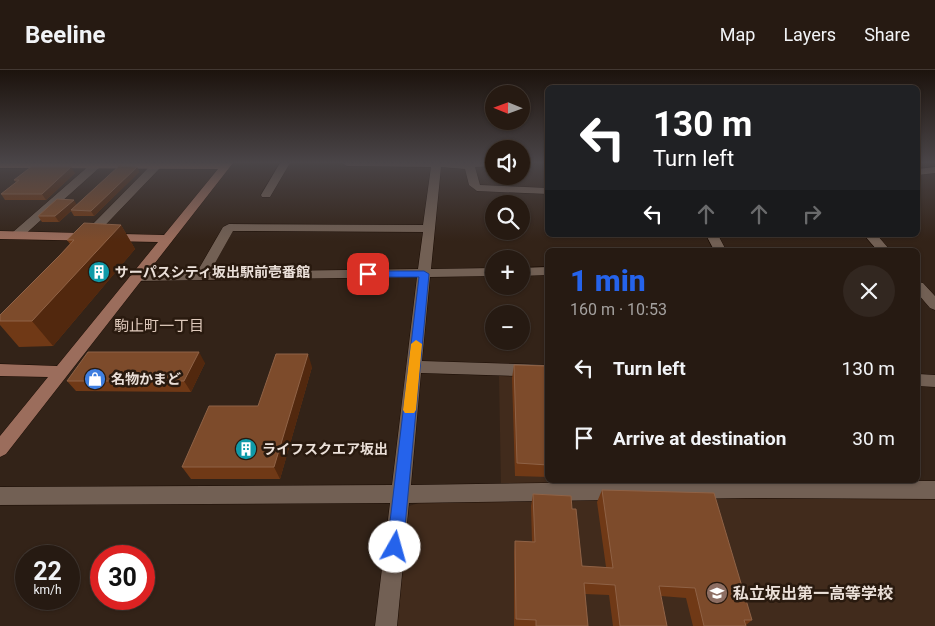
<!DOCTYPE html>
<meta charset="utf-8">
<style>
:root{--surface:#261a12;--page:#322720;--text:#f1f3f6;--muted:#a4a19f;--line:#423832;--accent:#2563eb}
body{margin:0;font-family:Roboto,"Noto Sans JP",sans-serif;background:var(--page);color:var(--text);height:100vh;display:flex;flex-direction:column;font-size:19px;white-space:nowrap}
*{box-sizing:border-box;margin:0}
p{font-size:16px;color:var(--muted)}
.icon{flex:none;width:28px;height:28px;fill:none;stroke:currentColor;stroke-width:2;stroke-linecap:round;stroke-linejoin:round}
.map{position:relative;flex:1;overflow:hidden}
.drawer{position:absolute;left:545px;top:178px;width:375px;height:235px;display:flex;flex-direction:column;background:var(--surface);border-radius:8px;box-shadow:0 1px 4px #0004,0 0 0 1px var(--line)}
.drawer>*{flex:none}
.hud{position:absolute;left:545px;top:15px;width:375px;height:152px;border-radius:8px;box-shadow:0 1px 4px #0004,0 0 0 1px var(--line);background:#202124;color:#fff;overflow:hidden}
.needle{width:32px;rotate:271deg}
.tools{position:absolute;left:485px;top:15px;display:grid;gap:10px}
.tools a{display:grid;place-items:center;width:45px;height:45px;border-radius:50%;background:var(--surface);box-shadow:0 1px 4px #0004,0 0 0 1px var(--line);font-size:25px}
.speed{position:absolute;left:15px;top:475px;display:flex;gap:10px;font-size:25px;font-weight:700;text-align:center}
.speed>*{display:grid;place-content:center;width:65px;height:65px;border-radius:50%;background:var(--surface);box-shadow:0 1px 4px #0004,0 0 0 1px var(--line);line-height:1}
.speed small{font-size:12px;font-weight:400}
.speed .limit{border:8px solid #d22;background:#fff;color:#111}
.pin{position:absolute;display:grid;place-items:center;width:42px;height:42px;color:#fff;margin:-21px;border-radius:10px;box-shadow:0 2px 8px #0006}
.me{position:absolute;width:55px;margin:-28px;rotate:7deg;stroke-linejoin:round;filter:drop-shadow(0 0 4px #0008)}
.turn{display:flex;align-items:center;gap:18px;height:105px;padding:0 25px;font-size:22px}
.turn .icon{width:65px;height:65px;stroke-width:2.5}
.turn b{display:block;font-size:35px;line-height:42px}
.lanes{display:flex;align-items:center;height:48px;padding:0 25px;background:#0003;justify-content:center;gap:25px;direction:ltr}
.lanes .off{opacity:.35}
.round{display:grid;place-items:center;flex:none;width:52px;height:52px;border-radius:26px;background:var(--page)}
.overview{display:flex;align-items:center;justify-content:space-between;height:85px;padding:0 25px}
h1{font-size:30px;font-weight:800;line-height:38px;color:var(--accent)}
ul{padding:0;list-style:none}
li{display:flex;align-items:center;gap:15px;height:70px;padding:0 25px}
li div{flex:1}
li b{display:block;font-size:19px}
li em{font-style:normal}
header{display:flex;align-items:center;gap:30px;box-sizing:border-box;height:70px;padding:0 25px;background:var(--surface);border-bottom:1px solid var(--line)}
header strong{font-size:24px}
nav{display:flex;gap:28px;margin-inline-start:auto;font-size:18px}
.map>svg:first-child{display:block}
.built{fill:#412b1c}
.lines{fill:none;stroke-linecap:round;stroke-linejoin:round}
.street-casing{stroke:#1a0c04;stroke-width:1}
.secondary-casing{stroke:#1a0c04;stroke-width:1}
.street{fill:#726054;fill-rule:evenodd}
.secondary{fill:#9b6d5c;fill-rule:evenodd}
.wall{fill:#703916}
.shaded-wall{fill:#52280e}
.building{fill:#7d4b2b;stroke:#8f6246}
.route{fill:#2563eb;stroke:#184099}
.slow{fill:#f59e0b}
.labels{text-anchor:middle;stroke-width:5;stroke-linejoin:round;paint-order:stroke}
.poi-label{font-size:14px;font-weight:bold;fill:#ebe0d9;stroke:#291a0f;text-anchor:start}
.neighbourhood-label{font-size:15px;fill:#dfcabc;stroke:#291a0f}
.near-poi-label{font-size:16px;font-weight:bold;fill:#ebe0d9;stroke:#291a0f;text-anchor:start}
</style>
<header>
<strong>Beeline</strong>
<nav><a>Map</a><a>Layers</a><a>Share</a></nav>
</header>
<div class="map">
<svg width="935" height="556" viewBox="0 0 935 556">
<rect width="100%" height="100%" fill="#332318"/>
<path class="built" d="M499 306H547L548 410H621L623 417H501Z
M935 423V556H393L406 437 431 429Z"/>
<g class="lines">
<g class="street-casing">
<path id="street" d="M95 93 100 96 99 98 21 168H13L11 165 13 162 91 94Z
M156 93 161 96 160 98 91 170H83L81 167 83 164 152 94Z
M280 93H290L270 127H262L261 125Z
M342 93H494V96L475 97 480 115 548 118V124L477 121 469 115 465 99 441 97 431 199 494 198V206L430 207 422 291 548 295V307L421 303 411 415 747 410 935 411V429L747 428 409 433 397 556H375L390 433 0 435V417L392 415 417 207 136 211 129 207 136 203 197 202 223 157 229 154 423 155 431 97 347 96ZM233 161 423 162 418 199 210 202Z
M935 97V103L918 105V99Z
M706 165H718L726 180H714Z
M864 165H877L890 180H877Z
M548 197V205L521 206V198Z
M918 212 923 213 935 226V240L930 238 918 224Z
M918 304 935 305V317L918 316Z"/>
</g>
<g class="secondary-casing">
<path id="secondary" d="M0 93H233L6 384 0 387V366L48 307 0 306V294L57 296 158 172 0 169V161L164 165 218 99 0 98Z"/>
</g>
<use href="#street" class="street"/>
<use href="#secondary" class="secondary"/>
</g>
<path class="wall" d="M137 97 139 102 94 146H74L71 141 59 152H42L38 146 77 135Z
M75 103 46 130H5L1 124 16 112 14 110Z
M121 155 135 179 53 276 19 277 0 255V245L60 185 70 174 67 170Z
M205 293 191 322 76 321 67 311Z
M514 295 548 296V407L515 406 512 308Z
M312 297 280 409H191L182 397 258 336Z
M586 410H615L586 411Z
M602 420 752 550 746 555V556H693L686 528 661 526 667 556H613L609 525 585 524 588 556H514V482L515 471 532 472 531 436 533 424 572 439 582 496 606 497 597 432Z"/>
<path class="shaded-wall" d="M71 97 75 103 46 130 42 124Z
M137 97 139 102 94 146 91 141Z
M74 130 77 135 59 152 55 146Z
M121 155 135 179 53 276 32 251Z
M199 282 205 293 191 322 184 311Z
M308 284 312 297 280 409 274 397Z"/>
<path class="building" d="M119 96 137 97 91 141 71 140Z
M31 97H71L42 124H1L19 110H14Z
M57 129 74 130 55 146H38Z
M84 153 121 155 32 251H0V245L60 185 74 170H67Z
M88 282H199L184 311H67Z
M276 284H308L274 397H182L209 336H258Z
M514 295 548 296V395L517 393Z
M602 420 714 423 752 550H744L746 556H704L695 518 659 516 667 556H620L615 515 584 513 588 556H536V550L516 549 515 471 535 472 533 424 571 426 572 439H576L582 496 613 498Z"/>
<linearGradient id="sky" x2="0" y2="1"><stop stop-color="#1c130d"/><stop offset="0.54" stop-color="#4a4548"/><stop offset="1" stop-color="#4a4548" stop-opacity="0"/></linearGradient>
<rect width="935" height="171" fill="url(#sky)"/>
<path class="route" d="M368 201H424L429 204 403 477 400 482 395 485 389 482 387 477 419 207H365V202Z"/>
<path class="slow" d="M416 270 422 274 416 340 414 343H405L403 340 411 274Z"/>
<defs>
<g id="building-disc" transform="scale(1.125)"><circle r="9.5" fill="#0f9aa8" stroke="#291a0f"/><path d="M-4-6H4V6H1V3H-1V6H-4ZM-2.5-4.3h1.7v1.8h-1.7ZM.8-4.3h1.7v1.8H.8ZM-2.5-1h1.7V.8h-1.7ZM.8-1h1.7V.8H.8Z" fill="#fff"/></g>
<g id="shop-disc" transform="scale(1.125)"><circle r="9.5" fill="#3f7fe0" stroke="#291a0f"/><path d="M-5-2.5h2.3a2.7 3.5 0 0 1 5.4 0H5L5.5 6h-11ZM-1.5-2.5h3a1.5 2.3 0 0 0-3 0Z" fill="#fff"/></g>
<g id="school-disc" transform="scale(1.125)"><circle r="9.5" fill="#8d6e63" stroke="#291a0f"/><path d="M0-5L7-2L0 1L-7-2ZM-4 1L0 2.5L4 1V4Q0 6-4 4Z" fill="#fff"/></g>
</defs>
<g fill-rule="evenodd">
<use href="#building-disc" x="99" y="202"/>
<use href="#shop-disc" x="95" y="309"/>
<use href="#building-disc" x="246" y="379"/>
<use href="#school-disc" x="717" y="523"/>
</g>
<g class="labels">
<g class="poi-label">
<text x="115" y="207">サーパスシティ坂出駅前壱番館</text>
<text x="111" y="314">名物かまど</text>
<text x="262" y="384">ライフスクエア坂出</text>
</g>
<g class="neighbourhood-label">
<text x="159" y="261">駒止町一丁目</text>
</g>
<g class="near-poi-label">
<text x="733" y="529">私立坂出第一高等学校</text>
</g>
</g>
</svg>
<div class="tools">
<a><svg class="needle" viewBox="-14 -14 28 28"><path d="M0-13l5 13h-10z" fill="#e53935"/><path d="M0 13l5-13h-10z" fill="#a4a19f"/></svg></a>
<a><svg class="icon" aria-label="sound" viewBox="0 0 24 24"><path d="M4 9h4l5-4v14l-5-4H4zM17 9q2 3 0 6"/></svg></a>
<a><svg class="icon" aria-label="search" viewBox="0 0 24 24"><circle cx="10" cy="10" r="6"/><path d="M15 15l6 6"/></svg></a>
<a>+</a>
<a>−</a>
</div>
<div class="speed"><div>22<small>km/h</small></div><div class="limit">30</div></div>
<div class="pin" style="left:368px;top:204px;background:#d93025"><svg class="icon" aria-label="arrive" viewBox="0 0 24 24"><path d="M6 21V4h12l-3 4 3 4H6"/></svg></div>
<svg class="me" style="left:395px;top:477px" viewBox="-20 -20 40 40"><circle r="19" fill="#fff"/><path d="M0-13L10 11 0 6-10 11z" fill="#2563eb"/></svg>
<div class="hud">
<div class="turn"><svg class="icon" aria-label="left" viewBox="0 0 24 24"><path d="M17 20v-9H6M10 6l-5 5 5 5"/></svg><div><b>130 m</b>Turn left</div></div>
<div class="lanes"><svg class="icon" aria-label="left" viewBox="0 0 24 24"><path d="M17 20v-9H6M10 6l-5 5 5 5"/></svg><svg class="icon off" aria-label="ahead" viewBox="0 0 24 24"><path d="M12 20V5M6 11l6-6 6 6"/></svg><svg class="icon off" aria-label="ahead" viewBox="0 0 24 24"><path d="M12 20V5M6 11l6-6 6 6"/></svg><svg class="icon off" aria-label="right" viewBox="0 0 24 24"><path d="M7 20v-9h11M14 6l5 5-5 5"/></svg></div>
</div>
<section class="drawer">
<div class="overview"><div><h1>1 min</h1><p>160 m · 10:53</p></div><a class="round"><svg class="icon" aria-label="close" viewBox="0 0 24 24"><path d="M6 6l12 12M18 6L6 18"/></svg></a></div>
<ul>
<li><svg class="icon" aria-label="left" viewBox="0 0 24 24"><path d="M17 20v-9H6M10 6l-5 5 5 5"/></svg><div><b>Turn left</b></div><em>130 m</em></li>
<li><svg class="icon" aria-label="arrive" viewBox="0 0 24 24"><path d="M6 21V4h12l-3 4 3 4H6"/></svg><div><b>Arrive at destination</b></div><em>30 m</em></li>
</ul>
</section>
</div>
